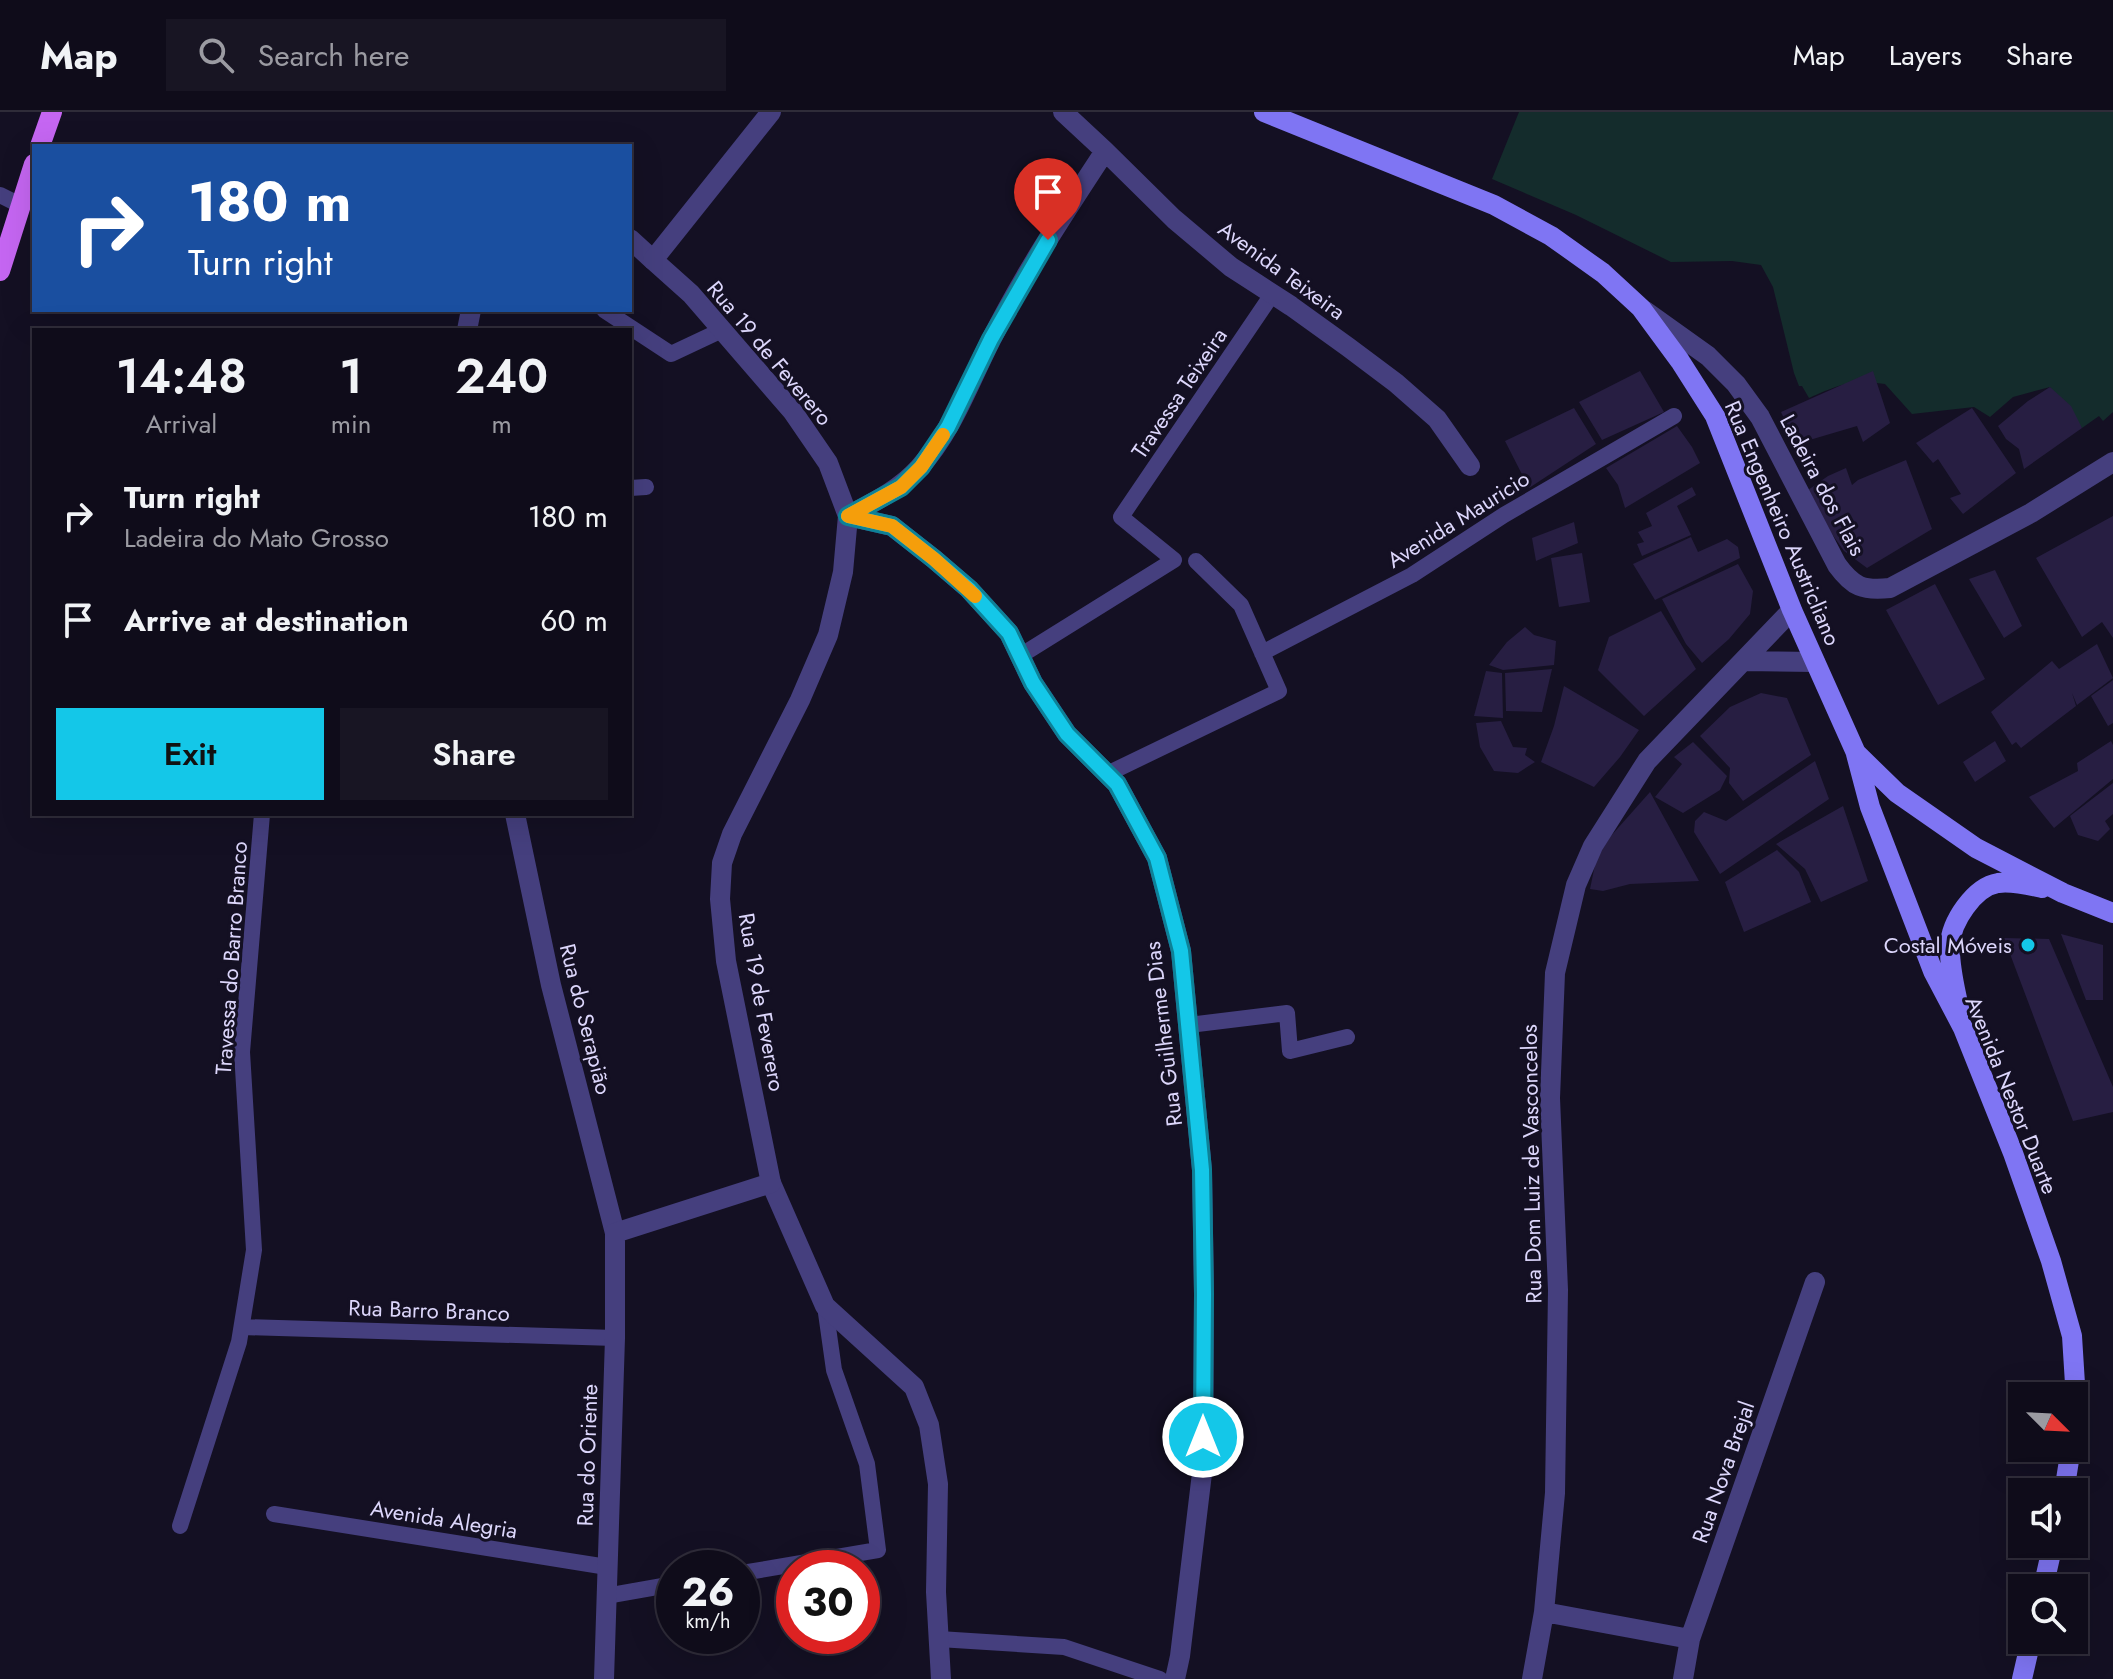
<!DOCTYPE html>
<meta charset="utf-8">
<style>
:root{--surface:#0f0c1a;--page:#181523;--text:#f1f3f6;--muted:#9b9ba2;--line:#2f2c39;--accent:#14c7e8}
body{margin:0;font-family:Jost,sans-serif;background:var(--page);color:var(--text);height:100vh;display:flex;flex-direction:column;font-size:30px;white-space:nowrap}
*{box-sizing:border-box;margin:0}
p{font-size:26px;color:var(--muted)}
.icon{flex:none;width:44px;height:44px;fill:none;stroke:currentColor;stroke-width:2;stroke-linecap:round;stroke-linejoin:round}
.map{position:relative;flex:1;overflow:hidden}
.drawer{position:absolute;left:32px;top:216px;width:600px;height:488px;display:flex;flex-direction:column;background:var(--surface);border-radius:0px;box-shadow:0 8px 32px #0002,0 0 0 2px var(--line)}
.drawer>*{flex:none}
.top-card{position:absolute;left:32px;top:32px;width:600px;height:168px;border-radius:0px;box-shadow:0 8px 32px #0002,0 0 0 2px var(--line);background:#1a4fa0;color:#fff;overflow:hidden}
.needle{width:52px;rotate:114deg}
.controls{position:absolute;left:2008px;top:1270px;display:grid;gap:16px}
.controls a{display:grid;place-items:center;width:80px;height:80px;border-radius:0px;background:var(--surface);box-shadow:0 8px 32px #0002,0 0 0 2px var(--line);font-size:40px}
.speed{position:absolute;left:656px;top:1438px;display:flex;gap:16px;font-size:40px;font-weight:700;text-align:center}
.speed>*{display:grid;place-content:center;width:104px;height:104px;border-radius:50%;background:var(--surface);box-shadow:0 8px 32px #0002,0 0 0 2px var(--line);line-height:1}
.speed small{font-size:20px;font-weight:400}
.speed .limit{border:12px solid #d22;background:#fff;color:#111}
.pin{position:absolute;display:grid;place-items:center;width:68px;height:68px;color:#fff;margin:-82px -34px;border-radius:50% 50% 50% 0;rotate:-45deg;box-shadow:0 0 8px #0007}
.pin .icon{rotate:45deg}
.me{position:absolute;width:88px;margin:-44px;rotate:0deg;stroke-linejoin:round;filter:drop-shadow(0 0 6px #0008)}
.turn{display:flex;align-items:center;gap:28px;height:168px;padding:0 24px;font-size:36px}
.turn .icon{width:104px;height:104px;stroke-width:2.5}
.turn b{display:block;font-size:56px;line-height:68px}
.eta{display:flex;justify-content:space-evenly;align-items:center;height:136px;text-align:center}
.eta b{font-size:48px;font-weight:600;line-height:56px}
.action{display:flex;gap:16px;margin-top:auto;padding:16px 24px}
.action a{flex:1;height:92px;border-radius:0px;background:var(--accent);color:#111;font-size:32px;font-weight:600;line-height:92px;text-align:center}
.action a+a{background:var(--page);color:var(--text)}
ul{padding:0;list-style:none}
li{display:flex;align-items:center;gap:24px;height:104px;padding:0 24px}
li div{flex:1}
li b{display:block;font-size:30px}
li em{font-style:normal}
header{display:flex;align-items:center;gap:48px;box-sizing:border-box;height:112px;padding:0 40px;background:var(--surface);border-bottom:2px solid var(--line)}
header strong{font-size:38px}
nav{display:flex;gap:44px;margin-inline-start:auto;font-size:28px}
.search{width:560px;height:72px;background:var(--page);display:flex;align-items:center;gap:20px;box-sizing:border-box;padding:0 28px;border-radius:0px;color:var(--muted);font-size:30px}
.map>svg:first-child{display:block}
.green{fill:#142c2c}
.building{fill:#271e42}
.lines{fill:none;stroke-linecap:round;stroke-linejoin:round}
.service{stroke:#453f7e;stroke-width:16}
.minor{stroke:#453f7e;stroke-width:20}
.tertiary{stroke:#453f7e;stroke-width:20}
.secondary{stroke:#7f75f3;stroke-width:20}
.primary{stroke:#c566f2;stroke-width:20}
.route-casing{stroke:#0d8197;stroke-width:20}
.route{stroke:#14c7e8;stroke-width:14}
.slow{stroke:#f59e0b;stroke-width:14}
.poi-dot{fill:#14c7e8;stroke:#141023;stroke-width:3}
.labels{text-anchor:middle;stroke-width:6;stroke-linejoin:round;paint-order:stroke}
.street-label{font-size:22px;fill:#dcd6fb;stroke:#141023}
.poi-label{font-size:22px;fill:#dcd6fb;stroke:#141023;text-anchor:end}
</style>
<header>
<strong>Map</strong>
<div class="search"><svg class="icon" aria-label="search" viewBox="0 0 24 24"><circle cx="10" cy="10" r="6"/><path d="M15 15l6 6"/></svg>Search here</div>
<nav><a>Map</a><a>Layers</a><a>Share</a></nav>
</header>
<div class="map">
<svg width="2113" height="1567" viewBox="0 0 2113 1567">
<rect width="100%" height="100%" fill="#141023"/>
<path class="green" d="M1519 0H2113V300L2103 309 2099 304 2082 316 2050 275 2013 285 1990 305 1974 295 1912 302 1885 272C1849 268 1841 272 1809 286L1802 274H1799L1794 261 1773 175 1761 153 1732 149 1671 150 1576 103 1492 67Z"/>
<path class="building" d="M1640 259 1664 300 1602 328 1579 290Z
M1873 259 1890 311 1863 330 1857 314 1796 332 1781 300Z
M2050 275 2071 294 2082 316 2024 357 2019 337 2006 327 1998 314 2028 289Z
M1574 296 1596 332 1529 376 1505 329Z
M1972 296 2016 361 1963 402 1950 386 1961 382 1938 347 1933 351 1916 331Z
M1677 314 1692 335 1700 351 1625 396 1618 373 1606 356Z
M1906 348 1932 417 1867 456 1844 439 1812 394 1808 378 1828 364 1846 356 1852 373 1858 368Z
M1692 375 1696 383 1677 394 1691 423 1642 444 1637 432 1644 430 1638 420 1652 414 1646 401Z
M2113 404V526L2102 510 2082 525 2036 446Z
M1574 410 1578 431 1536 449 1532 426Z
M1691 425 1698 440 1727 427 1738 435 1740 446 1655 488 1633 452Z
M1582 441 1590 490 1559 495 1551 446Z
M1738 452 1753 479 1750 502 1729 527 1702 551 1686 532 1662 487Z
M1995 458 2022 514 2004 526 1969 467Z
M1935 472 1985 567 1938 593 1886 498Z
M1661 499 1696 557 1644 604 1598 558 1609 525Z
M1525 515 1534 523 1556 529 1554 553 1503 558 1489 553 1507 530Z
M2097 532 2113 566 2077 593 2072 581 2076 594 2021 636 2016 630 2012 633 1991 600 2052 549 2059 557Z
M1552 557 1542 600 1506 599 1505 561Z
M1486 559 1502 561 1503 606 1474 604Z
M2113 568V611L2108 614 2091 584Z
M1564 574 1639 618 1620 645 1594 675 1541 650 1554 614Z
M1761 581 1787 586 1811 643 1743 689 1729 671 1730 656 1700 624 1730 595Z
M1501 609 1513 635 1527 636 1525 643 1535 650 1518 661 1494 659 1480 635 1476 611Z
M1995 629 2006 649 1975 670 1963 650Z
M2111 629 2113 633V667L2054 716 2029 685 2078 659 2077 651Z
M1693 630 1727 664 1720 678 1683 701 1655 685 1682 652 1674 645Z
M1815 649 1829 687 1720 762 1694 720 1695 709 1704 700 1726 709Z
M2113 671V702L2105 709 2110 717 2098 729 2078 723 2070 704Z
M1650 680 1699 769 1630 772 1603 779 1590 777 1596 748 1610 725Z
M1843 694 1868 769 1821 790 1805 757 1776 732Z
M1777 738 1799 760 1811 790 1744 820 1725 770Z
M2061 822 2103 833V888H2086Z
M2004 826 2049 827 2113 975V1000L2073 1009Z"/>
<g class="lines">
<path class="service" d="M0 83 20 93
M604 198 671 242 722 218
M630 376 646 375
M1262 541 1412 463 1504 403 1674 304
M1020 544 1174 448 1121 405 1273 181
M1107 662 1279 579 1241 493 1196 449
M1189 913 1287 901 1290 939 1347 925
M242 1215 615 1226
M274 1402 607 1455
M180 1414 239 1230 254 1138 242 940 262 702
M742 1461 878 1438 867 1352 834 1258 825 1194
M606 1484 674 1472
M939 1527 1064 1535 1160 1567"/>
<path class="minor" d="M1063 0 1105 39 1174 107 1231 155 1291 194 1348 235 1396 271 1437 307 1470 354
M630 127 653 148
M1645 199 1708 244 1736 272 1760 305 1837 453C1853 475 1863 479 1890 476L2031 401 2113 350
M467 218 471 198
M848 404 892 414 934 447 969 477 1009 521 1033 571 1067 622 1117 672 1157 746 1181 839 1202 1058 1204 1182 1203 1353 1180 1544 1175 1567
M848 404C874 390 899 378 919 356 952 320 969 271 991 228 1024 162 1065 100 1105 39
M1744 549 1815 550
M515 702 551 873 615 1121
M771 1071 825 1194 914 1275 929 1313 938 1372 936 1480 941 1567
M1544 1500 1690 1527
M1532 1567 1544 1500 1555 1381 1558 1178 1550 986 1555 861 1576 773 1593 734 1647 649 1792 498
M1683 1567 1690 1527 1815 1170"/>
<path class="tertiary" d="M604 1567 615 1226V1121L771 1071 726 849 720 787 722 751 732 722 800 588 828 523 843 460 848 404 828 351 793 300 691 182 653 148 771 0"/>
<path class="secondary" d="M1264 0 1494 93 1551 124 1603 161 1641 196 1680 249 1715 304 1792 498 1856 641 1897 681 1976 736 2063 781 2113 801
M1856 642 1870 695 1933 859 1963 916 2013 1041 2051 1149 2072 1224 2076 1288 2074 1306
M1959 896C1955 876 1949 854 1950 833 1951 810 1974 775 1998 771 2012 769 2029 773 2042 776
M2064 1380 2071 1336
M2043 1476 2053 1432
M2022 1567 2031 1528"/>
<path class="primary" d="M40 34 52 0
M0 159 34 52"/>
</g>
<g class="lines">
<g class="route-casing">
<path id="route" d="M1048 128 991 227 948 315 921 355 901 375 848 404 892 414 934 447 969 477 1009 521 1033 571 1067 622 1117 672 1157 746 1181 839 1202 1058 1204 1182 1203 1325"/>
</g>
<use href="#route" class="route"/>
<path class="slow" d="M943 323 921 355 901 375 848 404 892 414 934 447 975 484"/>
</g>
<circle class="poi-dot" cx="2028" cy="833" r="8"/>
<g class="labels">
<g class="street-label">
<text transform="translate(1282 158) rotate(36)" y="8">Avenida Teixeira</text>
<text transform="translate(770 241) rotate(50)" y="8">Rua 19 de Feverero</text>
<text transform="translate(1179 281) rotate(-56)" y="8">Travessa Teixeira</text>
<text transform="translate(1823 373) rotate(62)" y="8">Ladeira dos Flais</text>
<text transform="translate(1458 407) rotate(-32)" y="8">Avenida Mauricio</text>
<text transform="translate(1783 411) rotate(67)" y="8">Rua Engenheiro Austricliano</text>
<text transform="translate(231 846) rotate(-86)" y="8">Travessa do Barro Branco</text>
<text transform="translate(762 890) rotate(80)" y="8">Rua 19 de Feverero</text>
<text transform="translate(586 907) rotate(76)" y="8">Rua do Serapião</text>
<text transform="translate(1163 922) rotate(-97)" y="8">Rua Guilherme Dias</text>
<text transform="translate(2012 983) rotate(68)" y="8">Avenida Nestor Duarte</text>
<text transform="translate(1531 1052) rotate(-91)" y="8">Rua Dom Luiz de Vasconcelos</text>
<text transform="translate(429 1198) rotate(2)" y="8">Rua Barro Branco</text>
<text transform="translate(587 1343) rotate(-88)" y="8">Rua do Oriente</text>
<text transform="translate(1723 1360) rotate(-71)" y="8">Rua Nova Brejal</text>
<text transform="translate(444 1407) rotate(9)" y="8">Avenida Alegria</text>
</g>
<g class="poi-label">
<text x="2012" y="841">Costal Móveis</text>
</g>
</g>
</svg>
<div class="controls">
<a><svg class="needle" viewBox="-14 -14 28 28"><path d="M0-13l5 13h-10z" fill="#e53935"/><path d="M0 13l5-13h-10z" fill="#9b9ba2"/></svg></a>
<a><svg class="icon" aria-label="sound" viewBox="0 0 24 24"><path d="M4 9h4l5-4v14l-5-4H4zM17 9q2 3 0 6"/></svg></a>
<a><svg class="icon" aria-label="search" viewBox="0 0 24 24"><circle cx="10" cy="10" r="6"/><path d="M15 15l6 6"/></svg></a>
</div>
<div class="speed"><div>26<small>km/h</small></div><div class="limit">30</div></div>
<div class="pin" style="left:1048px;top:128px;background:#d93025"><svg class="icon" aria-label="arrive" viewBox="0 0 24 24"><path d="M6 21V4h12l-3 4 3 4H6"/></svg></div>
<svg class="me" style="left:1203px;top:1325px" viewBox="-20 -20 40 40"><circle r="17" fill="#14c7e8" stroke="#fff" stroke-width="3"/><path d="M0-11L8 9 0 5-8 9z" fill="#fff"/></svg>
<div class="top-card">
<div class="turn"><svg class="icon" aria-label="right" viewBox="0 0 24 24"><path d="M7 20v-9h11M14 6l5 5-5 5"/></svg><div><b>180 m</b>Turn right</div></div>
</div>
<section class="drawer">
<div class="eta">
<div><b>14:48</b><p>Arrival</p></div>
<div><b>1</b><p>min</p></div>
<div><b>240</b><p>m</p></div>
</div>
<ul>
<li><svg class="icon" aria-label="right" viewBox="0 0 24 24"><path d="M7 20v-9h11M14 6l5 5-5 5"/></svg><div><b>Turn right</b><p>Ladeira do Mato Grosso</p></div><em>180 m</em></li>
<li><svg class="icon" aria-label="arrive" viewBox="0 0 24 24"><path d="M6 21V4h12l-3 4 3 4H6"/></svg><div><b>Arrive at destination</b></div><em>60 m</em></li>
</ul>
<div class="action"><a>Exit</a><a>Share</a></div>
</section>
</div>
